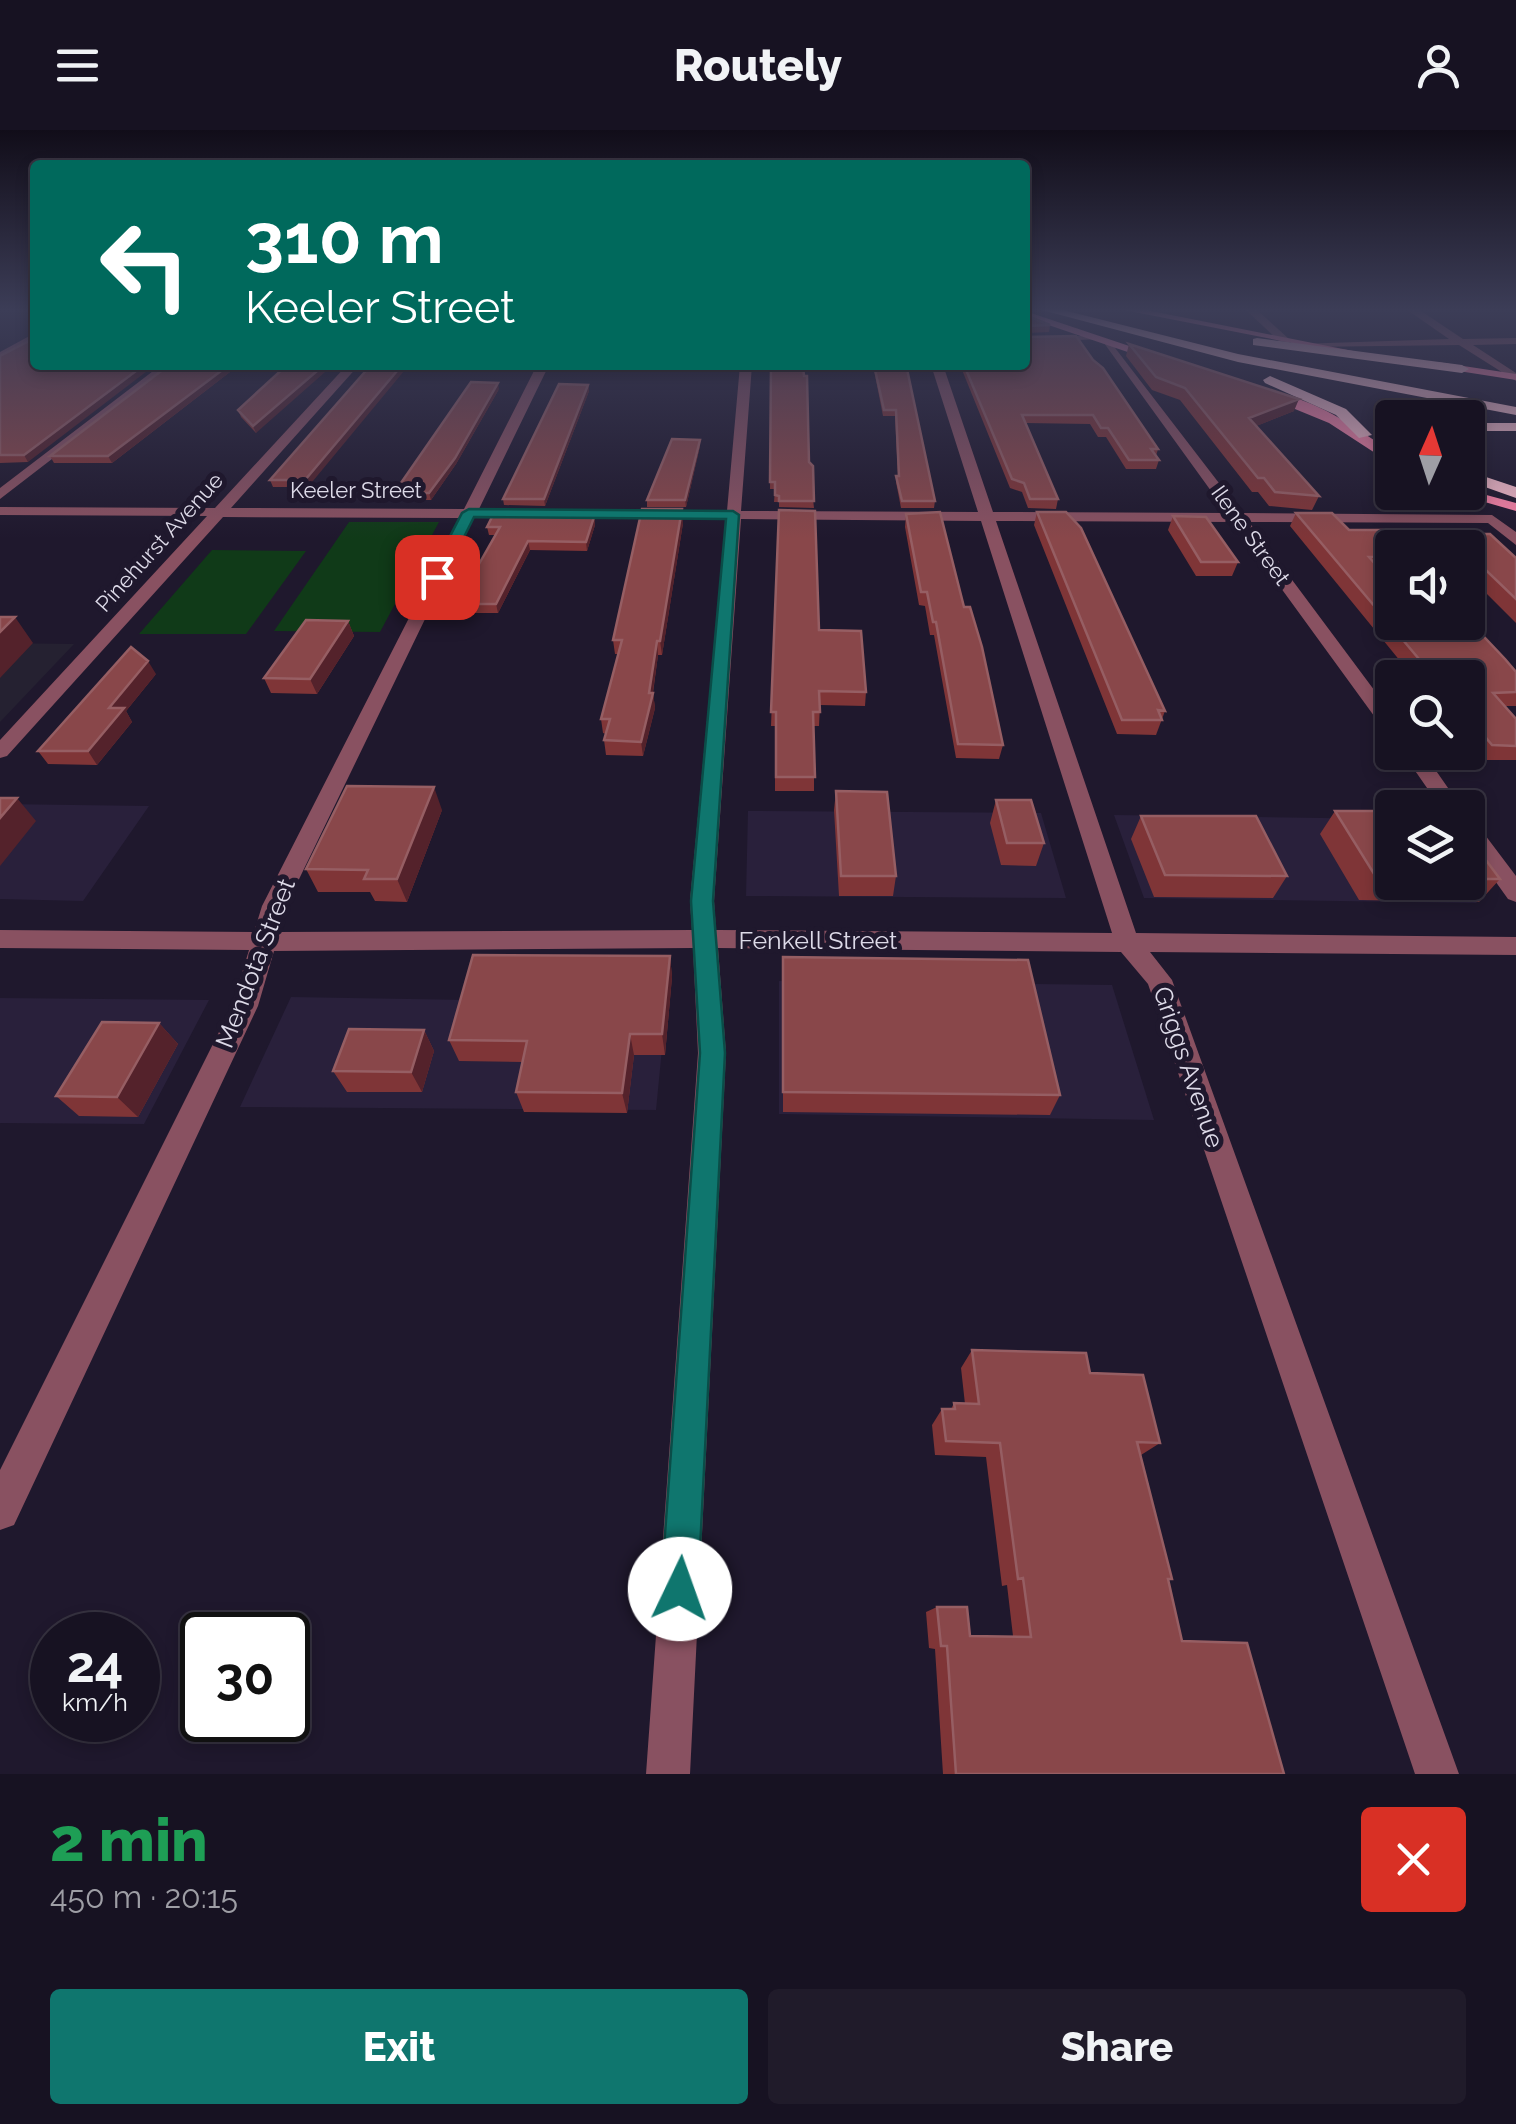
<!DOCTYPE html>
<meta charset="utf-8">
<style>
:root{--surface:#171222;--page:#201b2a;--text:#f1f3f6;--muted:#9e9ea5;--line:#363240;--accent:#0f766e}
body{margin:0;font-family:Raleway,sans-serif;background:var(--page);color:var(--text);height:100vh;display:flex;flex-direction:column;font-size:38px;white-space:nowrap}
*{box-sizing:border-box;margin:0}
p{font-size:32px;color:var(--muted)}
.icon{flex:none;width:55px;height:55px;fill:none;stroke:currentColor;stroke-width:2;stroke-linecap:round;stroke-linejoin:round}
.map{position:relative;height:1644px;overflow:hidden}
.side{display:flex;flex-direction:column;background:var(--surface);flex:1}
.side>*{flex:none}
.hud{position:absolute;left:30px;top:30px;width:1000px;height:210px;border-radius:10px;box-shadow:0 5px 15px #0003,0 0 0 2px var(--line);background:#00695c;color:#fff;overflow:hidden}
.needle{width:65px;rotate:3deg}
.tools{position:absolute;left:1375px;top:270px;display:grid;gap:20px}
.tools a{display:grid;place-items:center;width:110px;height:110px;border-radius:10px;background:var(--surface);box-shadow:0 5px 15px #0003,0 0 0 2px var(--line);font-size:50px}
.speed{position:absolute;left:30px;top:1482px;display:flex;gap:20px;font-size:50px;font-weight:700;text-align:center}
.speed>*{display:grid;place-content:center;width:130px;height:130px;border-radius:50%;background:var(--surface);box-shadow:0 5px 15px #0003,0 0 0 2px var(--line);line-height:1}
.speed small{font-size:25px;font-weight:400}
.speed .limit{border:5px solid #111;border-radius:15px;background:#fff;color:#111}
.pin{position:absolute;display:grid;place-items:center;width:85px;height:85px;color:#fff;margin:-42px;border-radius:20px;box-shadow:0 5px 15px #0006}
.me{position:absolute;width:110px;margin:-55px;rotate:3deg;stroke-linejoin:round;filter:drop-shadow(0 0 8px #0008)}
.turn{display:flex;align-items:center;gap:35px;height:210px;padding:0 50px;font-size:45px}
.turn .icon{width:130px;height:130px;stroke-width:2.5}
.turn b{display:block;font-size:70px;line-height:85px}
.round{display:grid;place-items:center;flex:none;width:105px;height:105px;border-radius:10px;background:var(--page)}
.overview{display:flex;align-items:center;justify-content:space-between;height:170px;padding:0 50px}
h1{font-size:60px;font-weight:800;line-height:75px;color:#1e9e55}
.cta{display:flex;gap:20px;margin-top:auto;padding:20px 50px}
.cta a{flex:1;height:115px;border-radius:10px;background:var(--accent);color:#fff;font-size:40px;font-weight:800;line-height:115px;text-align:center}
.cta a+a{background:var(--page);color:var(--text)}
header{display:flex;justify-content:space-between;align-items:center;height:130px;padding:0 50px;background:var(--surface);font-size:45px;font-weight:800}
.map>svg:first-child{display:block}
.built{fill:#29203b}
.education{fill:#252131}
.green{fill:#103a18}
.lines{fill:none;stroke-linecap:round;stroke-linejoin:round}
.minor{fill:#895161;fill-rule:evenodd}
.major{fill:#f883a6;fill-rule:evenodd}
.highway{fill:#f2b9c7;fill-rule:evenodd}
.wall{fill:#7f3537}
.shaded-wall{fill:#54222b}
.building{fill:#89474a;stroke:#965e63;stroke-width:2.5}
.route{fill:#0f766e;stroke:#0a4d48;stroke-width:2.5}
.labels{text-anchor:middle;stroke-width:10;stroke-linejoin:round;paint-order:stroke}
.far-street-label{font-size:22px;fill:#dddae8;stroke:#1f182d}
.street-label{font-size:25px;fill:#dddae8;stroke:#1f182d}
</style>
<header><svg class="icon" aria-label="menu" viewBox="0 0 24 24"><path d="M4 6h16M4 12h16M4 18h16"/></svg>Routely<svg class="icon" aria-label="person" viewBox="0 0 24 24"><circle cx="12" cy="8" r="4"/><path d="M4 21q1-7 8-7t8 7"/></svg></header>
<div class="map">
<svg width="1516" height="1644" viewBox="0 0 1516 1644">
<rect width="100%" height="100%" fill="#1f182d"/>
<path class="built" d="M0 674 149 676 83 771 0 769Z
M748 681 1041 683 1066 768 746 766Z
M1114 685 1392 689V752L1463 753 1477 773 1144 768Z
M669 847 656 980 240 977 291 867 468 870Z
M779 851 1112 855 1154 990 779 984Z
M0 868 209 870 144 994 0 993Z"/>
<path class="education" d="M0 513 74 514 0 592Z"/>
<path class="green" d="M349 392H439L380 502 274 501Z
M212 420 306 421 246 504H139Z"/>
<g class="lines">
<path class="minor" d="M1245 179H1256L1289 209V213H1281Z
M1406 179H1418L1463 209 1516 208V214L1473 215 1516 243V251L1459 215 1303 217 1298 214 1449 209Z
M35 203V210L0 230V222Z
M1025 206H1098L1103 209 1025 212Z
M1109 210 1242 383 1492 385 1516 402V415L1488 393 1249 392 1392 584V603L1385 601 1233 392 996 391 1136 803 1516 807V825L1150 822 1172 850 1459 1644H1415L1148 854 1121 822 718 818 726 923 690 1644H646L698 923 693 818 274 821 258 876 14 1395 0 1400V1340L232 876 249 820 0 818V800L254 802 262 776 460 388 223 387 7 626 0 628V610L207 386 0 385V377L215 378 347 235H359L231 378 464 379 537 235H549L479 379 727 381 740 235H752L741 381 978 382 931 235H943L993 382 1227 383 1104 213ZM474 388 726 389 690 771 692 800 279 802 286 776ZM741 389 981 391 1112 803 716 800 714 771Z
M161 235H174L0 369V358Z
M1402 622H1423L1462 678H1441Z
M1468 691 1476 693 1516 746V772L1508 769 1468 713Z"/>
<path class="major" d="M1119 179H1141L1353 221 1348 224Z
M1025 181 1162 227 1163 229 1154 231 1025 187Z
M1437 232 1516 244V250L1433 237Z
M1263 262C1302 261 1362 299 1392 324V334L1329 293 1263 266Z
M1468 360 1516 373V381L1450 362Z"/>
<path class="highway" d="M1038 179H1059L1238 224 1516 277V285L1238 232Z
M1257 208 1462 235 1469 239 1462 243 1253 215V209Z
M1270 246 1346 279 1372 305 1359 308 1336 285 1265 253 1263 250Z
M1468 293H1516V301H1468Z
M1468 341 1516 357V368L1468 351Z"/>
</g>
<path class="wall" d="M1025 185 1050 195 1049 202 1025 203Z
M1129 214 1294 281 1256 296 1319 366 1312 380 1269 376 1258 362H1252L1180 270 1152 260 1126 226Z
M0 226 28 332 0 333Z
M1093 230 1158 319 1156 326 1159 330 1156 339H1126L1106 307H1098L1090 294 1025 293 1058 369 1056 379 1028 378 1022 362 1010 358 960 235H1025Z
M169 235H239L112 333H54L50 326Z
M287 235 256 303 241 287 238 280Z
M371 235 308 357H273L270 350Z
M771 235 809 332 814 378 779 377V372H774L775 359H770Z
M873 235H904L935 371 934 378H901L896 352V346H898L895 286H883Z
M588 255 589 261 545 376 504 375 503 369Z
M499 259 456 334 431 370H396L394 363Z
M700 316 686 377H647V370Z
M779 380 819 500 866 562 865 576 820 575 819 596H814V661H775V596H771Z
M1037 382 1165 581 1156 605 1117 604 1034 395Z
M1296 383 1349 400 1392 418V440H1381L1392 492 1516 542V576H1505L1516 589V630H1481L1468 613V548H1414L1290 396Z
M906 384 964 477 1003 615 999 629 956 628 934 505H930L925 476 919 475 905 397Z
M1173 386 1238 432 1232 446H1196L1168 400Z
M594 387 595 395 587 421 530 420 498 483H464L462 474 468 462 466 457 495 405H489L487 397Z
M683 393 662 525H658L653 563 655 578 643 626 606 625 604 610 606 604 603 603 601 589 618 524H615L613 510Z
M1448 404 1516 428V493L1468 445V418L1440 417Z
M348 491 354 506 317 564 271 563 264 548Z
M156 544 126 581 132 592 97 635 48 634 38 621Z
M836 661 896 746 893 766H839L834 680Z
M996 670 1044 713 1036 736 1001 735 990 693Z
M442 680 407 772 375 771 370 762H318L306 739Z
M1335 681 1381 691H1392V752H1468V706L1500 749 1479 772 1359 770 1320 704Z
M1141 686 1287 746 1273 768 1154 767 1131 709Z
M670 826 672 847 665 925H634L627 983 524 982 516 962 523 932 459 931 449 910Z
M783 827 1060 965 1050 985 783 982Z
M159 893 178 914 138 987 79 986 56 966Z
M424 900 434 921 422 962H347L333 941Z
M972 1220 1090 1243 1160 1313 1141 1325 1172 1449 1168 1450 1182 1511 1284 1644H943L935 1519 929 1518 926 1482 937 1477 970 1506H1013L1007 1455 1002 1456 986 1327 935 1325 932 1295 942 1279H951L954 1273 965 1274 961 1238Z"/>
<path class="shaded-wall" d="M144 235H155L28 332 24 325Z
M229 235H239L112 333 108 326Z
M324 235H333L256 303 253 296Z
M402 235H409L308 357 305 350Z
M498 253 499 259 456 334 431 370 429 363Z
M588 255 589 261 545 376 544 369Z
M1299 269 1294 281 1244 301 1249 288Z
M700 310V316L686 377 685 370Z
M682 379 683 393 662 525 660 511Z
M594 387 595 395 587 421 586 412Z
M528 411 530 420 498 483 496 474Z
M15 487 33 513 0 548V502Z
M348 491 354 506 317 564 310 549Z
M657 511 658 525 652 568 653 563 655 578 643 626 641 612Z
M148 531 156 544 126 581 132 592 97 635 88 621 109 578Z
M434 657 442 680 407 772 397 749Z
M17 668 36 691 0 736V688Z
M670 826 672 847 665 925 662 904Z
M159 893 178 914 138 987 117 967Z
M424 900 434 921 422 962 411 942Z
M630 904 634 925 627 983 622 963Z"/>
<path class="building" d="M1025 185 1050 195 1025 196Z
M1076 206 1093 230 1103 238 1158 319H1151L1159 330H1129L1108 298H1101L1093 285H1022L1058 369H1030L1024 353 1012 349 964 235H1025V207Z
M35 208V235H144L24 325H0V226Z
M1129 214 1299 269 1249 288 1319 366 1275 362 1264 348H1258L1185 258 1156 247Z
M169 235H229L108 326H50Z
M287 235H324L253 296 238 280Z
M371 235H402L305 350H270Z
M771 235H803L804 246H807L809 332 813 336 814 371H779V366L775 365V352H770Z
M874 235H904L907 239 935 371H902L896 346H899L896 280H884Z
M471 252 498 253 455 328 429 363H394Z
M559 254 588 255 544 369H503Z
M672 309 700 310 685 370H647Z
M642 379H682L660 511H657L649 563H653L641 612 604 610 610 589H601L622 510H613Z
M779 380 815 381 819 500 861 501 866 562 819 561 820 582H813L815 647H776V582H771Z
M940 382 964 477H970L982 517 1003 615 958 614 936 492H933L927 462H921L906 384Z
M1037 382H1066L1081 398 1165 581 1158 580 1162 590H1122Z
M494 383 594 387 586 412 528 411 496 474H462L470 457H466L500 397H487Z
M1296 383H1332L1349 400H1383L1399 418H1392V427H1369L1392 453V492H1468V490L1505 529 1516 542V562L1493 563 1516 589V616L1492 615 1468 586V548H1435Z
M1173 386 1206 387 1238 432H1201Z
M1448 404H1490L1516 428V469L1468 423V418H1462Z
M0 487H15L0 502Z
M306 490 348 491 310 549 264 548Z
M131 517 148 531 109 578H124L88 621H38Z
M347 656 434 657 397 749H364L368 740 306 739Z
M836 661 887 662 896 746H841Z
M0 668H17L0 688Z
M996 670H1031L1044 713H1007Z
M1335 681H1374L1381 691H1392V748L1376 747Z
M1141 686H1256L1287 746 1165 745Z
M1468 706 1500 749H1468Z
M473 825 670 826 662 904H630L622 963 516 962 527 911 449 910Z
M783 827 1028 830 1060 965 783 962Z
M102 892 159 893 117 967 56 966Z
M349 899 424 900 411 942 333 941Z
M972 1220 1086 1223 1090 1243 1143 1245 1160 1313 1137 1312 1172 1449H1168L1182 1511 1247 1513 1284 1644H956L947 1516H941L937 1477H967L970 1506 1031 1507 1023 1448 1018 1449 1000 1313 946 1311 942 1279H955L954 1273 979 1274Z"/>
<linearGradient id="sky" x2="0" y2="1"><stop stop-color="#110d19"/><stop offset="0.44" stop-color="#3c3d57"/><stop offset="1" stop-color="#3c3d57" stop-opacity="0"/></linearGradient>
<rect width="1516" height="409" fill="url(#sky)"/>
<path class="route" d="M469 379 733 381 739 385 713 771 725 923 698 1459 692 1472 680 1477 667 1472 661 1459 700 923 691 771 726 389 474 387 444 447 432 450 429 447 462 383Z"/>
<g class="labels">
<g class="far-street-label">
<text x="356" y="368">Keeler Street</text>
<text transform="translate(1251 405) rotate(54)" y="8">Ilene Street</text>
<text transform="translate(159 412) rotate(-48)" y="8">Pinehurst Avenue</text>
</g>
<g class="street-label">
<text x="818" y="819">Fenkell Street</text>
<text transform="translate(255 833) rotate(-69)" y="9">Mendota Street</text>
<text transform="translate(1189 937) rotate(71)" y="9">Griggs Avenue</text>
</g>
</g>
</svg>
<div class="tools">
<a><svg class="needle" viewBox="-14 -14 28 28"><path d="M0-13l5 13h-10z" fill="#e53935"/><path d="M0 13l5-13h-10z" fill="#9e9ea5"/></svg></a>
<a><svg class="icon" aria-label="sound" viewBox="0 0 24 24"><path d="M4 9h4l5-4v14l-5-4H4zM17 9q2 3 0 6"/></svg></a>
<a><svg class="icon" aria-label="search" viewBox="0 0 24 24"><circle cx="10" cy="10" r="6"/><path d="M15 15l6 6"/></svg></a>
<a><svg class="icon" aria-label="layers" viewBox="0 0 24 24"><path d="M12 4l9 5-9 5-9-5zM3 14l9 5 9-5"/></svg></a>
</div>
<div class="speed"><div>24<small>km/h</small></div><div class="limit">30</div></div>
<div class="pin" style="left:437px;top:447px;background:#d93025"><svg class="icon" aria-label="arrive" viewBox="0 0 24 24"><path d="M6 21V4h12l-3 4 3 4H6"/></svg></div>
<svg class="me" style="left:680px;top:1459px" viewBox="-20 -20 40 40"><circle r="19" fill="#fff"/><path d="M0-13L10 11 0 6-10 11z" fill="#0f766e"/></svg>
<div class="hud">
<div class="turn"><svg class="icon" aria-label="left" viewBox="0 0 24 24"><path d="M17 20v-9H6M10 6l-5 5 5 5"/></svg><div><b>310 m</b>Keeler Street</div></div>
</div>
</div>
<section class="side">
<div class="overview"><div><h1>2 min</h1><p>450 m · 20:15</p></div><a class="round" style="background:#d93025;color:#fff"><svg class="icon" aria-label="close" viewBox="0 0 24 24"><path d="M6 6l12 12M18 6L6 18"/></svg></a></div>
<div class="cta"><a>Exit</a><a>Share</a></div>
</section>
